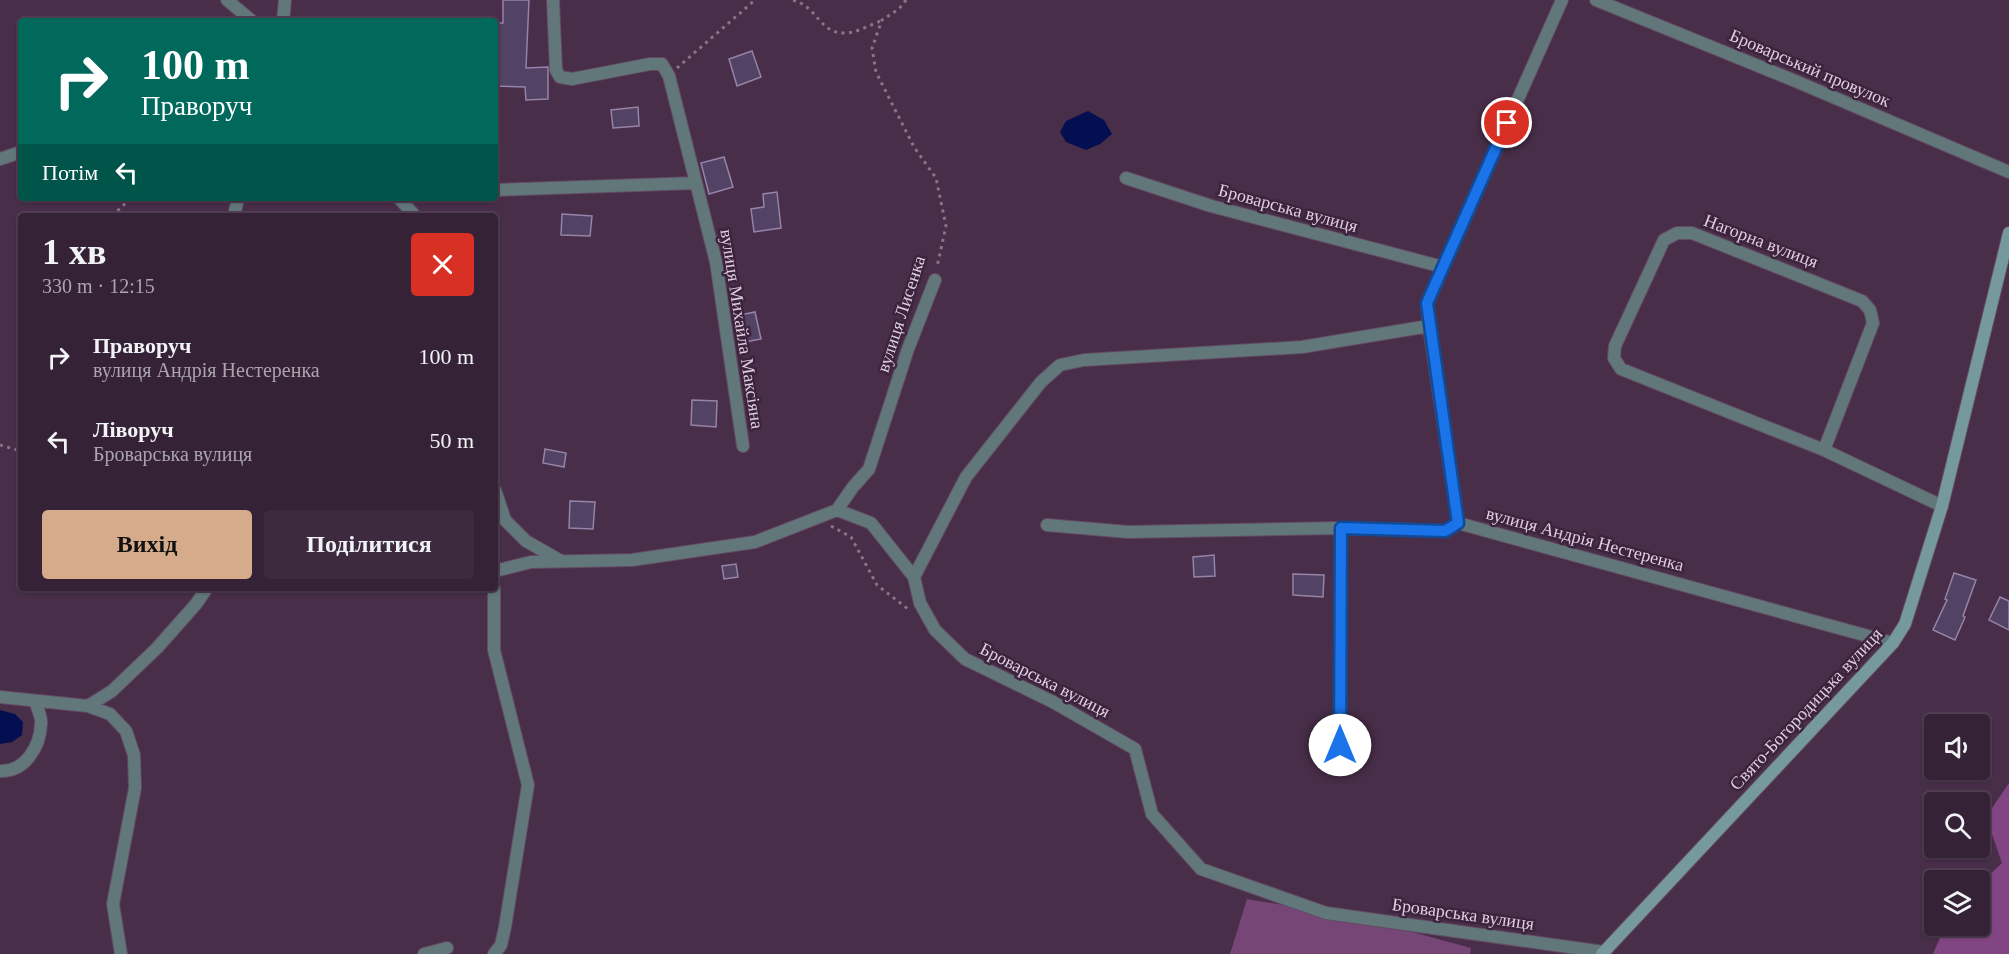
<!DOCTYPE html>
<html lang="uk">
<meta charset="utf-8">
<style>
:root{--surface:#362237;--page:#3d2a3f;--text:#f1f3f6;--muted:#aaa4ad;--line:#503f52;--accent:#d6ab8b}
body{margin:0;font-family:"Times New Roman",serif;background:var(--page);color:var(--text);height:100vh;display:flex;flex-direction:column;font-size:22px;white-space:nowrap}
*{box-sizing:border-box;margin:0}
p{font-size:20px;color:var(--muted)}
.icon{flex:none;width:33px;height:33px;fill:none;stroke:currentColor;stroke-width:2;stroke-linecap:round;stroke-linejoin:round}
.map{position:relative;flex:1;overflow:hidden}
.details{position:absolute;left:18px;top:213px;width:480px;height:378px;display:flex;flex-direction:column;background:var(--surface);border-radius:6px;box-shadow:0 2px 4px #0004,0 0 0 2px var(--line)}
.details>*{flex:none}
.guide{position:absolute;left:18px;top:18px;width:480px;height:183px;border-radius:6px;box-shadow:0 2px 4px #0004,0 0 0 2px var(--line);background:#00695c;color:#fff;overflow:hidden}
.controls{position:absolute;left:1924px;top:714px;display:grid;gap:12px}
.controls a{display:grid;place-items:center;width:66px;height:66px;border-radius:6px;background:var(--surface);box-shadow:0 2px 4px #0004,0 0 0 2px var(--line);font-size:30px}
.pin{position:absolute;display:grid;place-items:center;width:51px;height:51px;color:#fff;margin:-26px;border:3px solid #fff;border-radius:50%;box-shadow:0 2px 6px #0007}
.me{position:absolute;width:66px;margin:-33px;rotate:0deg;stroke-linejoin:round;filter:drop-shadow(0 0 4px #0008)}
.turn{display:flex;align-items:center;gap:21px;height:126px;padding:0 24px;font-size:27px}
.turn .icon{width:78px;height:78px;stroke-width:2.5}
.turn b{display:block;font-size:42px;line-height:51px}
.then{display:flex;align-items:center;height:57px;padding:0 24px;background:#0003;gap:12px;font-size:22px}
.round{display:grid;place-items:center;flex:none;width:63px;height:63px;border-radius:6px;background:var(--page)}
.headline{display:flex;align-items:center;justify-content:space-between;height:102px;padding:0 24px}
h1{font-size:36px;font-weight:700;line-height:45px}
.cta{display:flex;gap:12px;margin-top:auto;padding:12px 24px}
.cta a{flex:1;height:69px;border-radius:6px;background:var(--accent);color:#111;font-size:24px;font-weight:700;line-height:69px;text-align:center}
.cta a+a{background:var(--page);color:var(--text)}
ul{padding:0;list-style:none}
li{display:flex;align-items:center;gap:18px;height:84px;padding:0 24px}
li div{flex:1}
li b{display:block;font-size:22px}
li em{font-style:normal}
.map>svg:first-child{display:block}
.green{fill:#754676}
.forest{fill:#824584}
.water{fill:#040f52}
.building{fill:#524263;stroke:#9583a8;stroke-width:1.5}
.lines{fill:none;stroke-linecap:round;stroke-linejoin:round}
.street-casing{stroke:#634b64;stroke-width:14}
.secondary-casing{stroke:#634b64;stroke-width:14}
.path{stroke:#8a748a;stroke-width:3;stroke-dasharray:3 4.5;stroke-linecap:butt}
.street{stroke:#61777a;stroke-width:12}
.secondary{stroke:#76999d;stroke-width:12}
.route-casing{stroke:#114b97;stroke-width:15}
.route{stroke:#1a73e8;stroke-width:10}
.labels{text-anchor:middle;stroke-width:5;stroke-linejoin:round;paint-order:stroke}
.street-label{font-size:18px;fill:#dfcedf;stroke:#3d243e}
</style>
<div class="map">
<svg width="2009" height="954" viewBox="0 0 2009 954">
<rect width="100%" height="100%" fill="#482e49"/>
<path class="green" d="M1247 899 1361 918 1471 948 1470 954H1230Z"/>
<path class="forest" d="M2009 783V954H1933L1944 928 1974 933V926H1980V884L2002 863 1986 817Z"/>
<path class="water" d="M1088 111 1104 120 1112 134 1100 144 1086 150 1066 142 1060 132 1066 121Z
M0 710 15 714 23 722 22 735 12 742 0 744Z"/>
<path class="building" d="M503 0H529L526 68 548 67V99L526 100 525 87 495 86 497 23H503Z
M752 51 761 77 737 86 729 59Z
M638 107 639 126 613 128 611 110Z
M724 157 733 187 709 194 701 163Z
M777 192 781 228 754 232 751 209 764 207 763 194Z
M562 214 592 216 590 236 561 235Z
M755 312 761 339 740 343 735 316Z
M692 400 717 401 716 427 691 425Z
M545 449 566 453 564 467 543 463Z
M570 501 595 502 593 529 569 528Z
M1214 555 1215 576 1194 577 1193 557Z
M736 564 738 577 724 579 722 566Z
M1954 573 1976 580 1963 616 1965 617 1955 640 1933 630 1947 600 1945 599Z
M1293 574 1324 575 1323 597 1293 595Z
M2000 597 2009 601V630L1989 620Z"/>
<g class="lines">
<g class="street-casing">
<path id="street" d="M227 0 252 21
M553 0 556 70 560 77 572 79 650 64H662L669 76 716 262 743 446
M1562 0 1427 304 1429 326 1302 347 1084 360 1060 365 1041 382 966 477 914 577 920 603 935 630 965 659 1053 702 1135 749 1152 814 1201 869 1326 913 1604 952
M1596 0 1793 80 2009 172
M283 21 285 0
M0 159 21 152
M1126 178 1211 206 1443 267
M495 190 696 183
M399 198 415 216
M234 216 238 198
M1429 326 1458 523
M1824 450 1873 323 1870 310 1862 301 1692 233H1677L1664 240 1615 346 1614 358 1621 369 1824 450 1942 506
M495 490 505 520 526 541 561 561
M837 510 853 487 869 469 908 349 935 280
M1047 525 1128 532 1341 528 1445 531 1458 523 1893 643
M495 571 531 562 632 560 755 542 837 510 871 523 914 577
M494 588V650L528 785 505 927 501 945 494 954
M0 697 88 706
M1340 745 1341 528
M0 771C25 772 40 747 41 724 42 717 37 708 35 701
M121 954 113 904 135 788 134 755 126 731 110 714 88 706 112 691 157 648 196 604 207 588
M424 954 447 948"/>
</g>
<g class="secondary-casing">
<path id="secondary" d="M1602 954 1893 643 1905 624 1942 506 2009 233"/>
</g>
<path class="path" d="M793 0C818 7 819 33 844 33 855 34 871 24 881 21
M906 0 899 9 882 20 872 48 876 72 914 147 936 178 946 226 937 267
M677 68 755 0
M112 216 131 198
M0 445 21 451
M831 526 851 537 877 585 908 609"/>
<use href="#street" class="street"/>
<use href="#secondary" class="secondary"/>
</g>
<g class="lines">
<g class="route-casing">
<path id="route" d="M1340 745 1341 528 1445 531 1458 523 1427 303 1507 123"/>
</g>
<use href="#route" class="route"/>
</g>
<g class="labels">
<g class="street-label">
<text transform="translate(1810 68) rotate(23)" y="6">Броварський провулок</text>
<text transform="translate(1288 208) rotate(15)" y="6">Броварська вулиця</text>
<text transform="translate(1761 241) rotate(21)" y="6">Нагорна вулиця</text>
<text transform="translate(901 314) rotate(-72)" y="6">вулиця Лисенка</text>
<text transform="translate(742 329) rotate(81)" y="6">вулиця Михайла Максіяна</text>
<text transform="translate(1585 539) rotate(15)" y="6">вулиця Андрія Нестеренка</text>
<text transform="translate(1045 680) rotate(27)" y="6">Броварська вулиця</text>
<text transform="translate(1806 709) rotate(-47)" y="6">Свято-Богородицька вулиця</text>
<text transform="translate(1463 914) rotate(8)" y="6">Броварська вулиця</text>
</g>
</g>
</svg>
<div class="controls">
<a><svg class="icon" aria-label="sound" viewBox="0 0 24 24"><path d="M4 9h4l5-4v14l-5-4H4zM17 9q2 3 0 6"/></svg></a>
<a><svg class="icon" aria-label="search" viewBox="0 0 24 24"><circle cx="10" cy="10" r="6"/><path d="M15 15l6 6"/></svg></a>
<a><svg class="icon" aria-label="layers" viewBox="0 0 24 24"><path d="M12 4l9 5-9 5-9-5zM3 14l9 5 9-5"/></svg></a>
</div>
<div class="pin" style="left:1507px;top:123px;background:#d93025"><svg class="icon" aria-label="arrive" viewBox="0 0 24 24"><path d="M6 21V4h12l-3 4 3 4H6"/></svg></div>
<svg class="me" style="left:1340px;top:745px" viewBox="-20 -20 40 40"><circle r="19" fill="#fff"/><path d="M0-13L10 11 0 6-10 11z" fill="#1a73e8"/></svg>
<div class="guide">
<div class="turn"><svg class="icon" aria-label="right" viewBox="0 0 24 24"><path d="M7 20v-9h11M14 6l5 5-5 5"/></svg><div><b>100 m</b>Праворуч</div></div>
<div class="then">Потім<svg class="icon" aria-label="left" viewBox="0 0 24 24"><path d="M17 20v-9H6M10 6l-5 5 5 5"/></svg></div>
</div>
<section class="details">
<div class="headline"><div><h1>1 хв</h1><p>330 m · 12:15</p></div><a class="round" style="background:#d93025;color:#fff"><svg class="icon" aria-label="close" viewBox="0 0 24 24"><path d="M6 6l12 12M18 6L6 18"/></svg></a></div>
<ul>
<li><svg class="icon" aria-label="right" viewBox="0 0 24 24"><path d="M7 20v-9h11M14 6l5 5-5 5"/></svg><div><b>Праворуч</b><p>вулиця Андрія Нестеренка</p></div><em>100 m</em></li>
<li><svg class="icon" aria-label="left" viewBox="0 0 24 24"><path d="M17 20v-9H6M10 6l-5 5 5 5"/></svg><div><b>Ліворуч</b><p>Броварська вулиця</p></div><em>50 m</em></li>
</ul>
<div class="cta"><a>Вихід</a><a>Поділитися</a></div>
</section>
</div>
